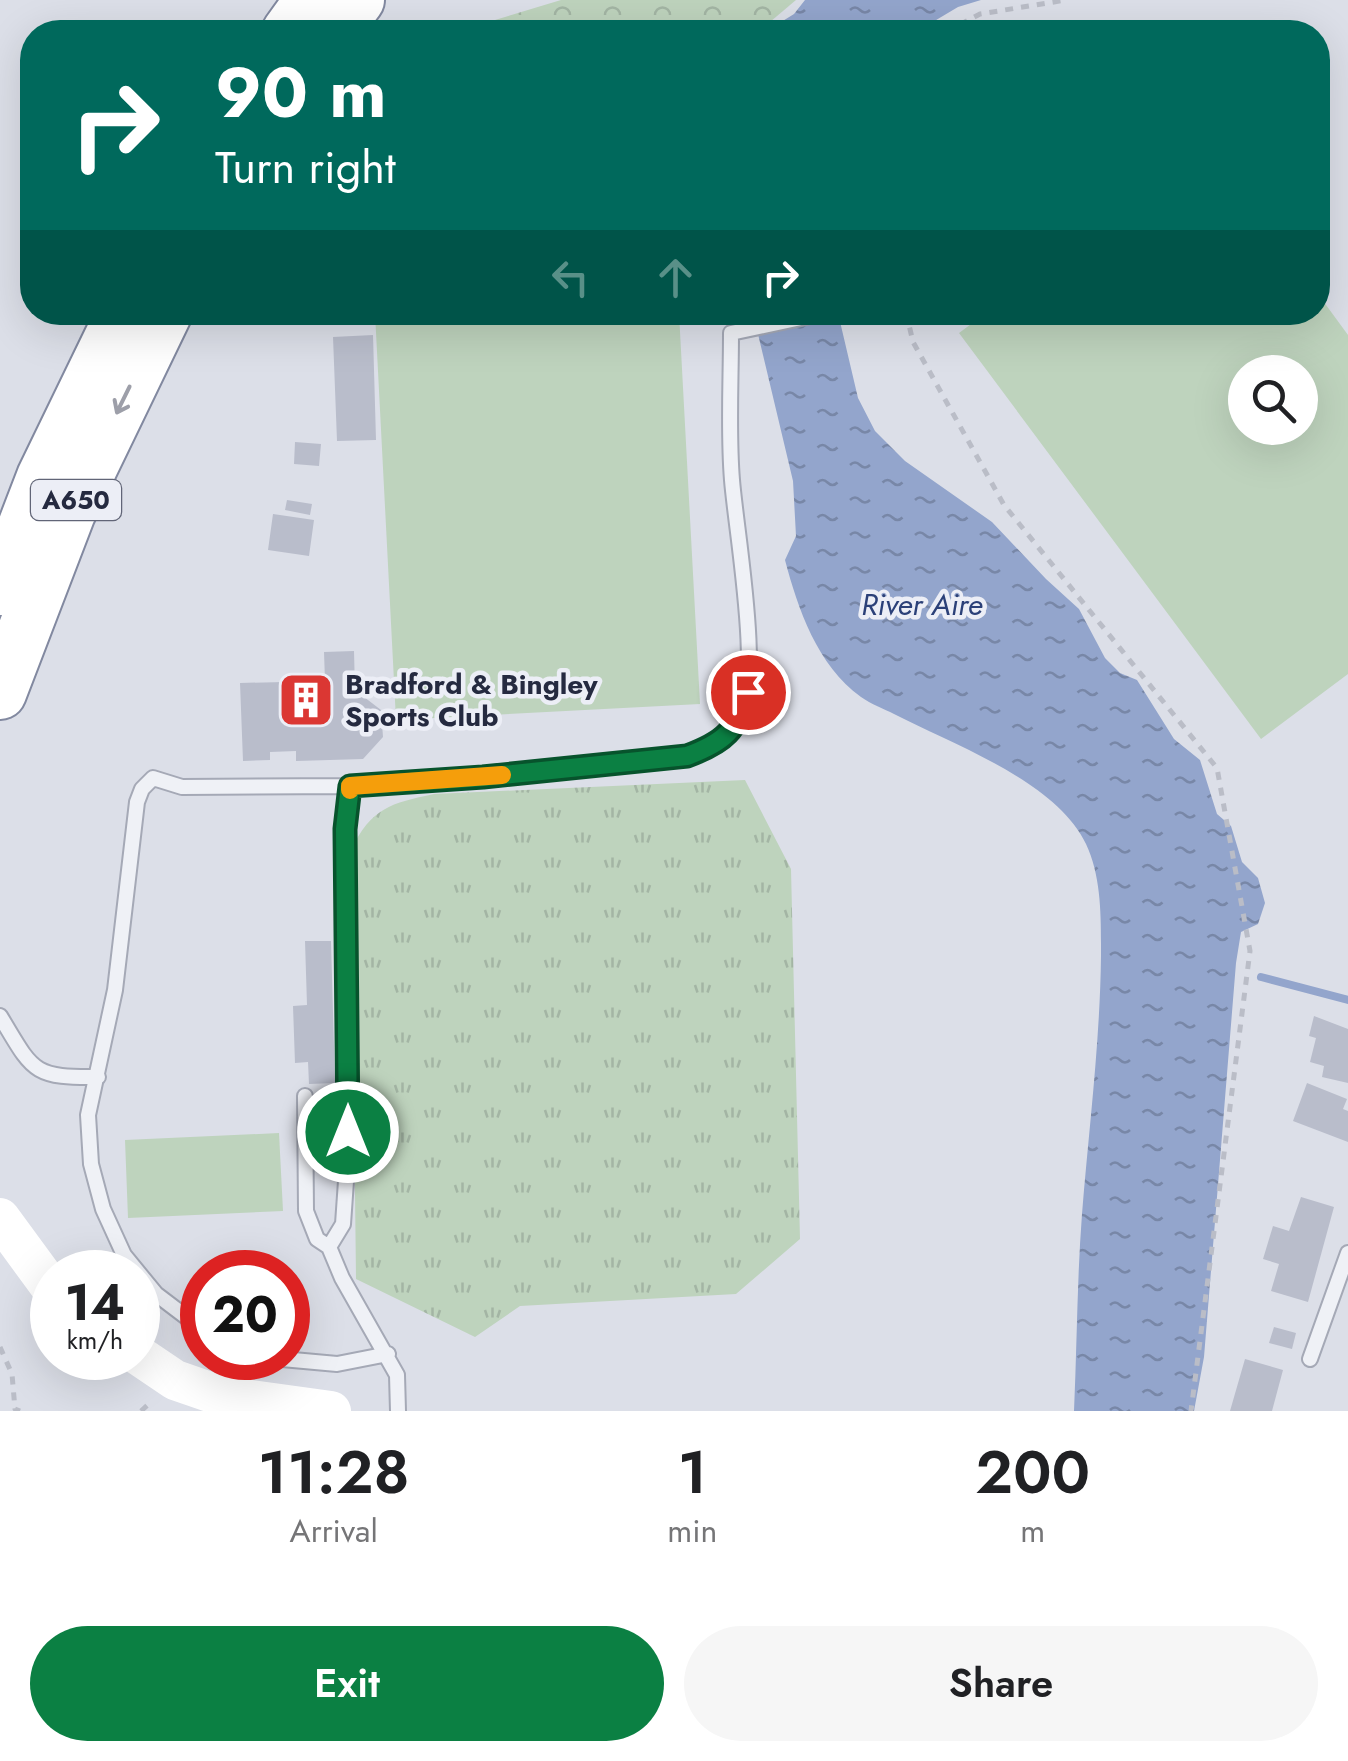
<!DOCTYPE html>
<style>
:root{--surface:#fff;--page:#f6f6f6;--text:#202124;--muted:#757577;--accent:#0b8043}
body{margin:0;font-family:Jost,sans-serif;background:var(--page);color:var(--text);height:100vh;display:flex;flex-direction:column;font-size:38px;white-space:nowrap}
*{box-sizing:border-box;margin:0}
p{font-size:32px;color:var(--muted)}
.icon{flex:none;width:55px;height:55px;fill:none;stroke:currentColor;stroke-width:2;stroke-linecap:round;stroke-linejoin:round}
.map{position:relative;height:1411px;overflow:hidden}
.drawer{display:flex;flex-direction:column;background:var(--surface);flex:1}
.drawer>*{flex:none}
.top-card{position:absolute;left:20px;top:20px;width:1310px;height:305px;border-radius:40px;box-shadow:0 10px 40px #0002;background:#00695c;color:#fff;overflow:hidden}
.fabs{position:absolute;left:1228px;top:355px;display:grid;gap:20px}
.fabs a{display:grid;place-items:center;width:90px;height:90px;border-radius:50%;background:var(--surface);box-shadow:0 10px 40px #0002;font-size:50px}
.speed{position:absolute;left:30px;top:1250px;display:flex;gap:20px;font-size:50px;font-weight:700;text-align:center}
.speed>*{display:grid;place-content:center;width:130px;height:130px;border-radius:50%;background:var(--surface);box-shadow:0 10px 40px #0002;line-height:1}
.speed small{font-size:25px;font-weight:400}
.speed .limit{border:15px solid #d22;background:#fff;color:#111}
.pin{position:absolute;display:grid;place-items:center;width:85px;height:85px;color:#fff;margin:-42px;border:5px solid #fff;border-radius:50%;box-shadow:0 2px 10px #0007}
.me{position:absolute;width:110px;margin:-55px;rotate:0deg;stroke-linejoin:round;filter:drop-shadow(0 0 8px #0008)}
.turn{display:flex;align-items:center;gap:35px;height:210px;padding:0 30px;font-size:45px}
.turn .icon{width:130px;height:130px;stroke-width:2.5}
.turn b{display:block;font-size:70px;line-height:85px}
.lanes{display:flex;align-items:center;height:95px;padding:0 30px;background:#0003;justify-content:center;gap:50px;direction:ltr}
.lanes .off{opacity:.35}
.eta{display:flex;justify-content:space-evenly;align-items:center;height:170px;text-align:center}
.eta b{font-size:60px;font-weight:600;line-height:70px}
.primary-button{display:flex;gap:20px;margin-top:auto;padding:20px 30px}
.primary-button a{flex:1;height:115px;border-radius:60px;background:var(--accent);color:#fff;font-size:40px;font-weight:600;line-height:115px;text-align:center}
.primary-button a+a{background:var(--page);color:var(--text)}
.map>svg:first-child{display:block}
.grass{fill:#bed3bd;fill-rule:evenodd}
.forest{fill:url(#forest-crowns)}
.park{fill:url(#park-tufts)}
.water{fill:url(#water-ripples)}
.lines{fill:none;stroke-linecap:round;stroke-linejoin:round}
.stream{stroke:#93a5cc;stroke-width:8}
.building{fill:#b9bdcb}
.lane-casing{stroke:#a5a9b6;stroke-width:18}
.highway-casing{stroke:#8289a0;stroke-width:56}
.path{stroke:#babdc7;stroke-width:5;stroke-dasharray:8 8;stroke-linecap:butt}
.lane{stroke:#eff1f6;stroke-width:14}
.secondary{stroke:#fff;stroke-width:40}
.highway{stroke:#fff;stroke-width:52}
.oneway{stroke:#9d9fa9}
.route-casing{stroke:#07532c;stroke-width:25}
.route{stroke:#0b8043;stroke-width:18}
.slow{stroke:#f59e0b;stroke-width:18}
.labels{text-anchor:middle;stroke-width:9;stroke-linejoin:round;paint-order:stroke}
.shield{fill:#eceef6;stroke:#616577;stroke-width:2.5}
.shield-label{font-size:25px;font-weight:bold;fill:#252a40}
.poi-label{font-size:28px;font-weight:bold;fill:#252a40;stroke:#eceef6;text-anchor:start}
.water-label{font-size:30px;font-style:italic;fill:#2b4078;stroke:#eceef6}
</style>
<div class="map">
<svg width="1348" height="1411" viewBox="0 0 1348 1411">
<defs>
<pattern id="forest-crowns" width="20" height="18" patternUnits="userSpaceOnUse" patternTransform="scale(2.5)"><rect width="20" height="18" fill="#bed3bd"/><path d="M2 6a3 3 0 1 1 6 0M12 15a3 3 0 1 1 6 0" fill="none" stroke="#a3b5a4"/></pattern>
<pattern id="park-tufts" width="24" height="20" patternUnits="userSpaceOnUse" patternTransform="scale(2.5)"><rect width="24" height="20" fill="#bed3bd"/><path d="M3 7l-1-3M5 7V3M7 7l1-3M15 17l-1-3M17 17v-4M19 17l1-3" fill="none" stroke="#a3b5a4"/></pattern>
<pattern id="water-ripples" width="26" height="14" patternUnits="userSpaceOnUse" patternTransform="scale(2.5)"><rect width="26" height="14" fill="#93a5cc"/><path d="M2 4q2-2 4 0t4 0M15 11q2-2 4 0t4 0" fill="none" stroke="#7887a7"/></pattern>
</defs>
<rect width="100%" height="100%" fill="#dcdfe8"/>
<path class="grass" d="M1318 294 1348 335V674L1261 739 959 333 986 313 1318 312ZM1300 372V428H1245V372Z
M375 313H679L700 704 396 720Z
M279 1133 283 1211 128 1218 125 1140Z"/>
<path class="forest" d="M561 0H796L758 32H455Z"/>
<path class="park" d="M745 780 791 869 800 1239 736 1294 520 1306 475 1337 356 1279 351 850C371 808 391 803 434 794Z"/>
<path class="water" d="M805 0H981L958 7 916 32H765L794 14Z
M753 313H838L858 398 875 431 905 461 992 522 1046 579 1079 609 1105 658 1120 673 1137 680 1174 739 1200 760 1217 814 1231 826 1242 862 1258 878 1265 903 1258 924 1241 932 1236 963 1204 1357 1194 1411H1074C1077 1345 1077 1279 1082 1214 1089 1128 1100 1042 1101 956 1101 919 1102 878 1086 844 1056 781 954 745 894 714 884 709 871 704 861 697 817 665 798 609 785 560L796 536 793 481Z"/>
<g class="lines">
<path class="stream" d="M1261 977 1348 1000"/>
</g>
<path class="building" d="M373 335 376 440 337 441 333 337Z
M295 442 321 444 319 466 294 464Z
M287 500 312 504 310 515 285 510Z
M273 514 314 520 309 556 268 550Z
M354 651 355 690 381 710 383 737 363 759 296 761V751L270 752V760L243 761 240 683 325 681 324 652Z
M305 941H331L335 1083 309 1084 308 1062 295 1063 293 1006 307 1005Z
M1314 1016 1348 1029V1083L1322 1077 1324 1066 1310 1062 1316 1038 1309 1036Z
M1307 1083 1347 1099 1343 1109 1348 1111V1142L1293 1121Z
M1301 1197 1334 1207 1308 1302 1271 1291 1279 1264 1263 1259 1273 1226 1289 1231Z
M1274 1327 1296 1333 1292 1349 1269 1343Z
M1245 1359 1283 1370 1272 1411H1230Z"/>
<g class="lines">
<g class="lane-casing">
<path id="lane" d="M0 1016C33 1071 32 1078 98 1077
M305 1096 306 1211 317 1239 329 1247
M202 1329 156 1294 124 1255 103 1209 91 1164 88 1115 115 990 137 802 142 789 153 778 182 787 350 786
M271 1358 337 1364 388 1354
M1310 1359 1348 1253
M398 1411 397 1375 342 1278 329 1247 343 1224 346 1181 345 829 350 786 483 777 687 756C707 749 726 742 738 723 764 683 736 532 732 480 728 431 731 382 731 333L829 312"/>
</g>
<g class="highway-casing">
<path id="highway" d="M288 32 311 0
M334 32 358 0
M0 589 43 477 123 312
M0 693 69 513 166 312"/>
</g>
<path class="path" d="M946 32 980 14 1066 0
M906 312 913 342 1004 505 1217 768 1250 951 1191 1411
M0 1347 12 1374 15 1409 20 1411
M141 1411 151 1402"/>
<use href="#lane" class="lane"/>
<path class="secondary" d="M0 1218 52 1289
M138 1355 175 1380 221 1396 331 1411"/>
<use href="#highway" class="highway"/>
</g>
<defs><path id="oneway-shaft" d="M-6 0H5M1.5-3L5.5 0L1.5 3" fill="none" stroke-width="1.6" stroke-linecap="round" stroke-linejoin="round" transform="scale(2.5)"/></defs>
<use class="oneway" href="#oneway-shaft" transform="translate(123 400) rotate(116)"/>
<g class="lines">
<g class="route-casing">
<path id="route" d="M348 1132 345 829 350 786 483 777 687 756C725 742 736 731 748 692"/>
</g>
<use href="#route" class="route"/>
<path class="slow" d="M350 790V786L502 775"/>
</g>
<defs>
<g id="building-square" transform="scale(2.875)"><rect x="-9" y="-9" width="18" height="18" rx="4" fill="#db3733" stroke="#eceef6"/><path d="M-4-6H4V6H1V3H-1V6H-4ZM-2.5-4.3h1.7v1.8h-1.7ZM.8-4.3h1.7v1.8H.8ZM-2.5-1h1.7V.8h-1.7ZM.8-1h1.7V.8H.8Z" fill="#fff"/></g>
</defs>
<g fill-rule="evenodd">
<use href="#building-square" x="306" y="700"/>
</g>
<g class="labels">
<rect class="shield" x="31" y="480" width="90" height="40" rx="8"/>
<g class="shield-label">
<text x="76" y="509">A650</text>
</g>
<g class="poi-label">
<text x="345" y="694">Bradford &amp; Bingley<tspan x="345" dy="32">Sports Club</tspan></text>
</g>
<g class="water-label">
<text x="922" y="615">River Aire</text>
</g>
</g>
</svg>
<div class="fabs">
<a><svg class="icon" aria-label="search" viewBox="0 0 24 24"><circle cx="10" cy="10" r="6"/><path d="M15 15l6 6"/></svg></a>
</div>
<div class="speed"><div>14<small>km/h</small></div><div class="limit">20</div></div>
<div class="pin" style="left:748px;top:692px;background:#d93025"><svg class="icon" aria-label="arrive" viewBox="0 0 24 24"><path d="M6 21V4h12l-3 4 3 4H6"/></svg></div>
<svg class="me" style="left:348px;top:1132px" viewBox="-20 -20 40 40"><circle r="17" fill="#0b8043" stroke="#fff" stroke-width="3"/><path d="M0-11L8 9 0 5-8 9z" fill="#fff"/></svg>
<div class="top-card">
<div class="turn"><svg class="icon" aria-label="right" viewBox="0 0 24 24"><path d="M7 20v-9h11M14 6l5 5-5 5"/></svg><div><b>90 m</b>Turn right</div></div>
<div class="lanes"><svg class="icon off" aria-label="left" viewBox="0 0 24 24"><path d="M17 20v-9H6M10 6l-5 5 5 5"/></svg><svg class="icon off" aria-label="ahead" viewBox="0 0 24 24"><path d="M12 20V5M6 11l6-6 6 6"/></svg><svg class="icon" aria-label="right" viewBox="0 0 24 24"><path d="M7 20v-9h11M14 6l5 5-5 5"/></svg></div>
</div>
</div>
<section class="drawer">
<div class="eta">
<div><b>11:28</b><p>Arrival</p></div>
<div><b>1</b><p>min</p></div>
<div><b>200</b><p>m</p></div>
</div>
<div class="primary-button"><a>Exit</a><a>Share</a></div>
</section>
